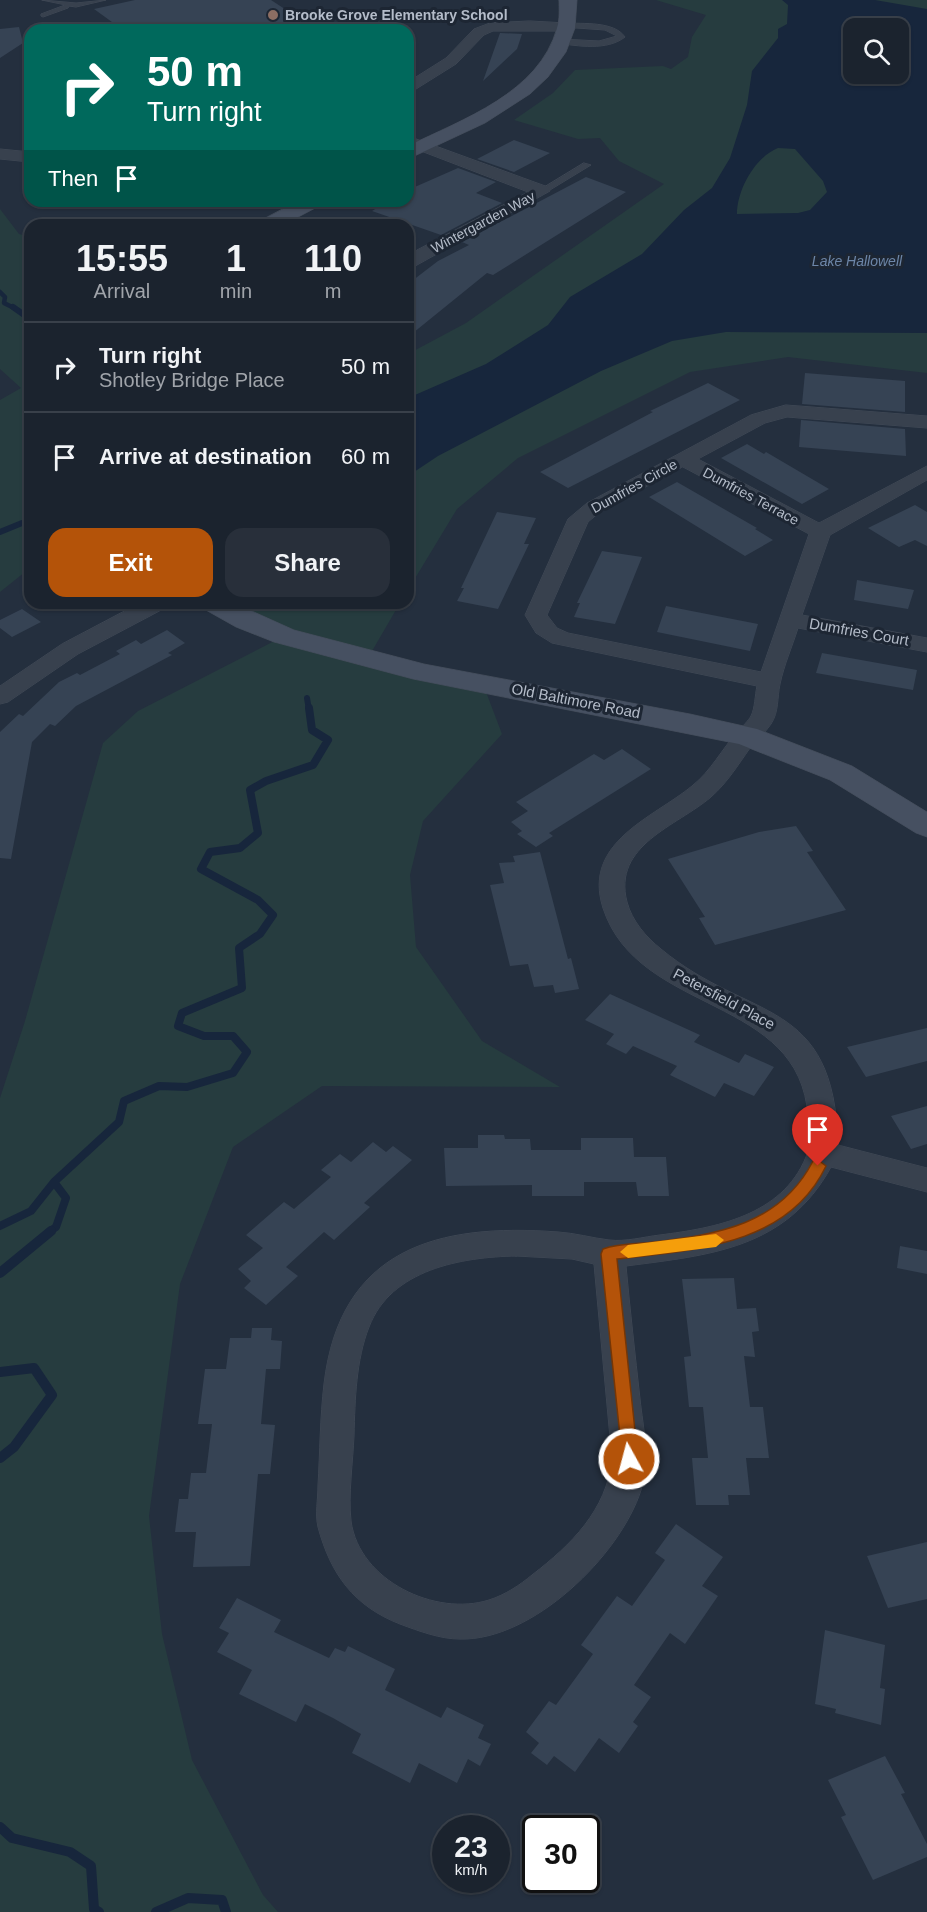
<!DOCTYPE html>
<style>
:root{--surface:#1b232e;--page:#282f3a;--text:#f1f3f6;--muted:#a0a4aa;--line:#39404a;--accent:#b45309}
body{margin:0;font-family:Helvetica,sans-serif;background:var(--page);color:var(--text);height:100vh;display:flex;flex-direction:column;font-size:22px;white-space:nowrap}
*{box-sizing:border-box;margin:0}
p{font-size:20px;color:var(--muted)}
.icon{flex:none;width:33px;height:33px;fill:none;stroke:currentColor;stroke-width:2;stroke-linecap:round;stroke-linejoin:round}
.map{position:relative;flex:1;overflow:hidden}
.drawer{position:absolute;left:24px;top:219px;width:390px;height:390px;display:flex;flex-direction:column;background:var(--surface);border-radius:18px;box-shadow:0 2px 4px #0004,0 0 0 2px var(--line)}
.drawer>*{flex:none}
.guide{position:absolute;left:24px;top:24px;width:390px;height:183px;border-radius:18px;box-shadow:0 2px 4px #0004,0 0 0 2px var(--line);background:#00695c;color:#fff;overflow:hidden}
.buttons{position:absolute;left:843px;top:18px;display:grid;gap:12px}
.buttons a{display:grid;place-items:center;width:66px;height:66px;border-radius:12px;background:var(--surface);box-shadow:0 2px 4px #0004,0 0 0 2px var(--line);font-size:30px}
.speed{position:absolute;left:432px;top:1815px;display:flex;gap:12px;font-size:30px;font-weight:700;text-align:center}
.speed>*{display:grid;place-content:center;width:78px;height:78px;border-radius:50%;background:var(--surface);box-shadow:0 2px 4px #0004,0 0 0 2px var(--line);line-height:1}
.speed small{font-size:15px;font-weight:400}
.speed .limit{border:3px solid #111;border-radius:9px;background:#fff;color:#111}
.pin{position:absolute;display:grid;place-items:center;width:51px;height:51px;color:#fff;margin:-62px -26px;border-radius:50% 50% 50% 0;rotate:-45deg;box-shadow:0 0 6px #0007}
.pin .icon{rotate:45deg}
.me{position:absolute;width:66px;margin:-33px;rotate:353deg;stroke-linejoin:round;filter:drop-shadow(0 0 4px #0008)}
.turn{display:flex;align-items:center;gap:21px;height:126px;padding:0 24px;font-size:27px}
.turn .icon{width:78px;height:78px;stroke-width:2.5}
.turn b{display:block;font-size:42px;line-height:51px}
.then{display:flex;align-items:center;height:57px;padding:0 24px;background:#0003;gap:12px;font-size:22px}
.eta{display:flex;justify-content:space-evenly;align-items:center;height:102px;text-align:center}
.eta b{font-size:36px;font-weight:800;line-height:42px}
.primary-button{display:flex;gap:12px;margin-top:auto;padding:12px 24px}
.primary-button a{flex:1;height:69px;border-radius:18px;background:var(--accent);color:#fff;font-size:24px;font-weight:800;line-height:69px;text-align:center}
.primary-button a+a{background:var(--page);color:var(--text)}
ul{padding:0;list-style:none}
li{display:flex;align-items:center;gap:18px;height:90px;padding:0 24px;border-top:2px solid var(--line)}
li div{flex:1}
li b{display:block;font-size:22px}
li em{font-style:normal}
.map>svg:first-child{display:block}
.green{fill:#263c3f;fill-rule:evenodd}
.water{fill:#17263c;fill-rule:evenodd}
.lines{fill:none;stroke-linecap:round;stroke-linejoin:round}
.stream-far3{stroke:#17263c;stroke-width:4.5}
.stream-far2{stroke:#17263c;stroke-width:6}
.stream-far1{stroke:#17263c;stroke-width:8}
.stream{stroke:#17263c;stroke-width:10}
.building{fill:#364354}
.lane-casing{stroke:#414a57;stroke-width:1}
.street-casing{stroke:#414a57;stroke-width:1}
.secondary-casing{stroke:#414a57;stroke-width:1}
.lane{fill:#38414e;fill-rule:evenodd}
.street{fill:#38414e;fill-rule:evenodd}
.secondary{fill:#465061;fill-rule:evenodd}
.route{fill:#b45309;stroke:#753606;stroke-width:1.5}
.slow{fill:#f59e0b}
.education-dot{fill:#8d6e63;stroke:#1d2633;stroke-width:2}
.labels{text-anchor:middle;stroke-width:6;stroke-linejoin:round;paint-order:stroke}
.far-poi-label{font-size:14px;font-weight:bold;fill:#b4bcc9;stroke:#1d2633;text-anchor:start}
.far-street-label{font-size:14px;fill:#b4bcc9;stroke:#1d2633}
.far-water-label{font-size:14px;font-style:italic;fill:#6d86a8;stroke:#1d2633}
.street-label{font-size:15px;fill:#b4bcc9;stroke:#1d2633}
</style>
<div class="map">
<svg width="927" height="1912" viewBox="0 0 927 1912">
<rect width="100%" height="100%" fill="#242f3e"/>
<path class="green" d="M656 0H927V373L788 357 690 372 518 458 457 509 408 590V354L466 323 664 184 619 161 600 138 578 139 514 120 553 93 575 70 663 66 671 69 688 57 692 37 706 15ZM854 28H898V74H854Z
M0 209 19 234 30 237V377L22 388H30V568L0 592V400L21 388 0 369Z
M214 603H400L368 658 483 684 502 734 423 821 410 875 416 947 482 1041 560 1087 322 1086 233 1147 180 1284 149 1516 162 1634 192 1760 263 1895 278 1912H0V1098L25 1021 103 743 138 711 284 636Z"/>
<path class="water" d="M782 0H875L927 9V333L726 332 672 341 601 371 438 456 408 476V398L486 364 548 325 570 297 642 254 684 210 712 188 730 158 747 105 752 71 778 38V29L787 24 788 5ZM854 28H898V74H854ZM778 148 795 149 823 181 827 192 810 210 798 213 737 214C737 190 755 157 778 148Z"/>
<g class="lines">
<path class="stream-far3" d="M0 292 5 297 4 303 16 309"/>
<path class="stream-far2" d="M13 307 30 319
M0 532 22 523
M307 698 309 710"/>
<path class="stream-far1" d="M0 1226 31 1211 54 1182
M49 1232 56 1227 66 1198 54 1182 119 1122 124 1101 159 1086 187 1087 233 1073 247 1052 233 1036H204L178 1026 182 1013 242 988 239 948 260 934 273 915 258 900 201 869 210 852 240 848 258 833 250 790 266 781 313 765 328 740 312 730 309 708"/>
<path class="stream" d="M0 1273 51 1231
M0 1372 34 1368 52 1395 14 1447 0 1458
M0 1827 12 1838 70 1852 91 1866 94 1909 99 1912
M156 1912 188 1898 222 1900 226 1912"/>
</g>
<path class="building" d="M135 0H271L303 21 265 30H123L94 9Z
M19 27 23 43 0 58V29Z
M500 33 522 34 517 49 483 81Z
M514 140 550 153 514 172 477 159Z
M458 168 496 182 476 193 502 203 441 235 372 211 388 201H408V190Z
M586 177 626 192 493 275 487 273 408 337V284L438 261 469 245 462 242Z
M805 373 905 381V412L802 404Z
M708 383 740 400 568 488 540 472 653 412 650 411Z
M801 420 905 429 906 456 799 447Z
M747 444 764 454 766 452 829 489 802 504 721 458Z
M677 482 757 528 755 529 773 540 745 556 649 497Z
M915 505 927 512V546L915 540 899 547 868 528Z
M497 512 536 518 524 544H529L498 609 457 601 464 588H461Z
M602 551 642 557 615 624 574 617 580 603H577Z
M857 580 914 590 908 609 854 600Z
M666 606 758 624 750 651 657 632Z
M22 609 41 622 12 637 0 628V620Z
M167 630 185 643 168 653 172 655 76 706 55 726 50 724 32 742 11 859 0 858V732L19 714 23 716 59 682 77 673 80 675 120 654 116 651 136 640 141 644Z
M822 653 917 670 913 690 816 673Z
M622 749 651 769 549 833 553 836 536 847 517 834 522 831 511 822 528 811 516 802 594 754 604 760Z
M796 826 813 851 807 852 846 910 715 945 699 918 705 917 668 859 759 832Z
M540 852 568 959 571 958 579 989 555 993 553 985 534 987 528 964 510 966 490 885 504 883 499 863 515 862 513 856Z
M610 994 700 1035 694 1042 739 1063 745 1054 774 1067 754 1096 724 1083 715 1097 670 1075 677 1066 633 1046 626 1054 606 1044 614 1034 585 1020Z
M927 1028V1061L866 1077 847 1047Z
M927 1106V1144L911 1149 891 1116Z
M478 1135H504L505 1139H530L531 1150H581V1138H633L634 1157H666L669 1196H638L636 1182H584V1196H532V1185L446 1186 444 1148H478Z
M373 1142 386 1152 393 1146 412 1160 364 1203 370 1207 334 1240 324 1232 286 1267 298 1276 266 1305 244 1288 251 1281 238 1269 263 1248 246 1235 284 1202 294 1209 331 1177 321 1170 340 1154 351 1162Z
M900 1246 927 1251V1274L897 1268Z
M734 1278 737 1309 756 1308 759 1331 752 1332 755 1357 744 1356 750 1407H763L769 1458H746L750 1495H728L729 1505H696L692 1458H708L703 1407H689L684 1357 691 1356 682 1279Z
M252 1328H272L271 1340 282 1341 280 1369H266L261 1424 275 1425 270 1474H258L250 1566 193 1567 196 1532H175L179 1499H188L191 1473H206L212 1424H198L205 1369H226L230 1338H251Z
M676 1524 723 1557 702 1586 718 1596 685 1644 670 1633 634 1685 651 1697 633 1722 638 1726 619 1753 599 1738 575 1772 554 1756 547 1765 531 1753 539 1743 526 1732 549 1701 556 1705 593 1654 581 1645 617 1596 632 1606 650 1581 665 1560 655 1553Z
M927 1542V1599L888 1608 867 1556Z
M237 1598 281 1620 274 1632 329 1658 335 1648 345 1652 348 1646 395 1669 385 1690 441 1718 447 1707 484 1725 478 1738 491 1744 480 1766 468 1759 457 1783 419 1763 410 1783 352 1753 361 1734 333 1718 305 1704 296 1722 239 1694 252 1670 217 1652 229 1633 219 1628Z
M825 1630 885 1645 880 1688 885 1689 881 1725 835 1713 836 1709 815 1704Z
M885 1756 905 1793 901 1794 927 1844V1857L873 1880 841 1817 846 1815 828 1780Z"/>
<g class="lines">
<g class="lane-casing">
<path id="lane" d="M42 0 76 3 106 0 76 7 69 6 68 8 43 17 41 16V14L65 5Z
M566 23C583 24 614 21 625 37 607 51 578 46 557 43L556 41 560 39 599 41 617 36 605 30 563 27 562 25Z
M584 163 591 165 545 193 538 191Z"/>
</g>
<g class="street-casing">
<path id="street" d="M530 21 566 23 573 27 566 31H493L484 35 456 64 408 94V82L446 58 474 29 490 23Z
M408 136 548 187 550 191 408 270V257L417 250 528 192 408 146Z
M0 149 30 152V162L0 159Z
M345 219 355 221 358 225 337 224Z
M786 405 927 416V428L787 417 765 423 698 459 819 523 927 466V480L830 535 802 615 927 638V652L798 628C792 647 784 665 780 684 777 698 779 712 771 724 765 733 757 740 750 748 738 765 727 783 711 797 677 826 612 845 627 902 632 921 646 937 661 949 750 1023 834 995 838 1145L927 1168V1192L831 1167C786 1249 710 1255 626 1266 630 1310 635 1354 640 1399 643 1428 651 1461 641 1490 620 1556 532 1641 460 1639 440 1639 419 1631 400 1624 354 1606 331 1575 318 1527 315 1514 318 1499 318 1486 320 1452 320 1418 324 1384 340 1248 438 1223 558 1232 575 1233 592 1238 609 1240 626 1242 643 1237 660 1235 715 1228 782 1216 806 1157 811 1145 809 1129 808 1117 801 994 638 1016 603 908 582 842 653 818 692 786 711 771 722 749 738 731 741 728 749 720 751 716 755 708 755 695 757 686L552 643 536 633 525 615 568 519 587 503 751 415ZM683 467 809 534 761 672 568 633 557 628 547 615 588 522 601 511ZM516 1256 572 1259 594 1264 612 1459C607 1510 571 1545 532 1575 520 1585 505 1595 489 1600 436 1617 359 1581 351 1521 348 1495 353 1461 354 1435 355 1399 356 1360 369 1327 391 1269 462 1257 516 1256Z
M140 603H168L165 608 78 654 8 702 0 704V686L62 644Z"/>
</g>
<g class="secondary-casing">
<path id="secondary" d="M559 0H577L575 28 566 52 548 77 530 94 485 123 408 159V146C463 119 539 93 557 28 560 19 559 9 559 0Z
M298 201H324L321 205 283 225H257L260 221Z
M200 603H234L294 630 424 664 690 714 757 729 852 766 927 812V837L916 833 830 780 739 744 413 679 274 642 236 627 204 609Z"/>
</g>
<use href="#lane" class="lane"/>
<use href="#street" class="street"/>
<use href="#secondary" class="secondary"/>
</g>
<path class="route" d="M818 1160 826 1166C788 1246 694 1250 617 1259L638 1459 635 1465 629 1467 623 1465 601 1254 603 1249C619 1243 638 1244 654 1242 718 1234 780 1225 813 1161Z"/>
<path class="slow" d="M716 1234 724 1240 716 1247 628 1258 620 1252 628 1245Z"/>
<circle class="education-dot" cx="273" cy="15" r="6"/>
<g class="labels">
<g class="far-poi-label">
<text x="285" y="20">Brooke Grove Elementary School</text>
</g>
<g class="far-street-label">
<text transform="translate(483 222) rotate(-28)" y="5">Wintergarden Way</text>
<text transform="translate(634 486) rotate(-29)" y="5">Dumfries Circle</text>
<text transform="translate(751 496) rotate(28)" y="5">Dumfries Terrace</text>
</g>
<g class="far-water-label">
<text x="857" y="266">Lake Hallowell</text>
</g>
<g class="street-label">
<text transform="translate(859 632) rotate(10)" y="5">Dumfries Court</text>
<text transform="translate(576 701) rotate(11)" y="5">Old Baltimore Road</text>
<text transform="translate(724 999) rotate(28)" y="5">Petersfield Place</text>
</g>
</g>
</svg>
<div class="buttons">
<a><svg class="icon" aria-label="search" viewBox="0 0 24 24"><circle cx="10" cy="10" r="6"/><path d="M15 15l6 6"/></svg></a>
</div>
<div class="speed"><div>23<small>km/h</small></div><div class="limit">30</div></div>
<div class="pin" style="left:818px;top:1166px;background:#d93025"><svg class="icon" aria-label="arrive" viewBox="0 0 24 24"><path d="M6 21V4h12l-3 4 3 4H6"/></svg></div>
<svg class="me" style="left:629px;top:1459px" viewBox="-20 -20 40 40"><circle r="17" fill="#b45309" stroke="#fff" stroke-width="3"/><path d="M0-11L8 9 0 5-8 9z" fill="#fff"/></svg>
<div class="guide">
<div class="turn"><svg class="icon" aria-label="right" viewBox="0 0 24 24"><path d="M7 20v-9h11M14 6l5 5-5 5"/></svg><div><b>50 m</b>Turn right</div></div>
<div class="then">Then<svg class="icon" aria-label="arrive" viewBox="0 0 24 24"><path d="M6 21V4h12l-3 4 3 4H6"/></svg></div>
</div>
<section class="drawer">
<div class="eta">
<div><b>15:55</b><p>Arrival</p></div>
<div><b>1</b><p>min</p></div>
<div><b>110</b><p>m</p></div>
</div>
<ul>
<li><svg class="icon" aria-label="right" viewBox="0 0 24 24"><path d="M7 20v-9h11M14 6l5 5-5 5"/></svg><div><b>Turn right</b><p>Shotley Bridge Place</p></div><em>50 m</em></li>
<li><svg class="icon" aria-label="arrive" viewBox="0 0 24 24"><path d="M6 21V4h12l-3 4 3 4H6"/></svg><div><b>Arrive at destination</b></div><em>60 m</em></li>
</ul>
<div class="primary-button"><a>Exit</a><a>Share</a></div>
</section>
</div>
